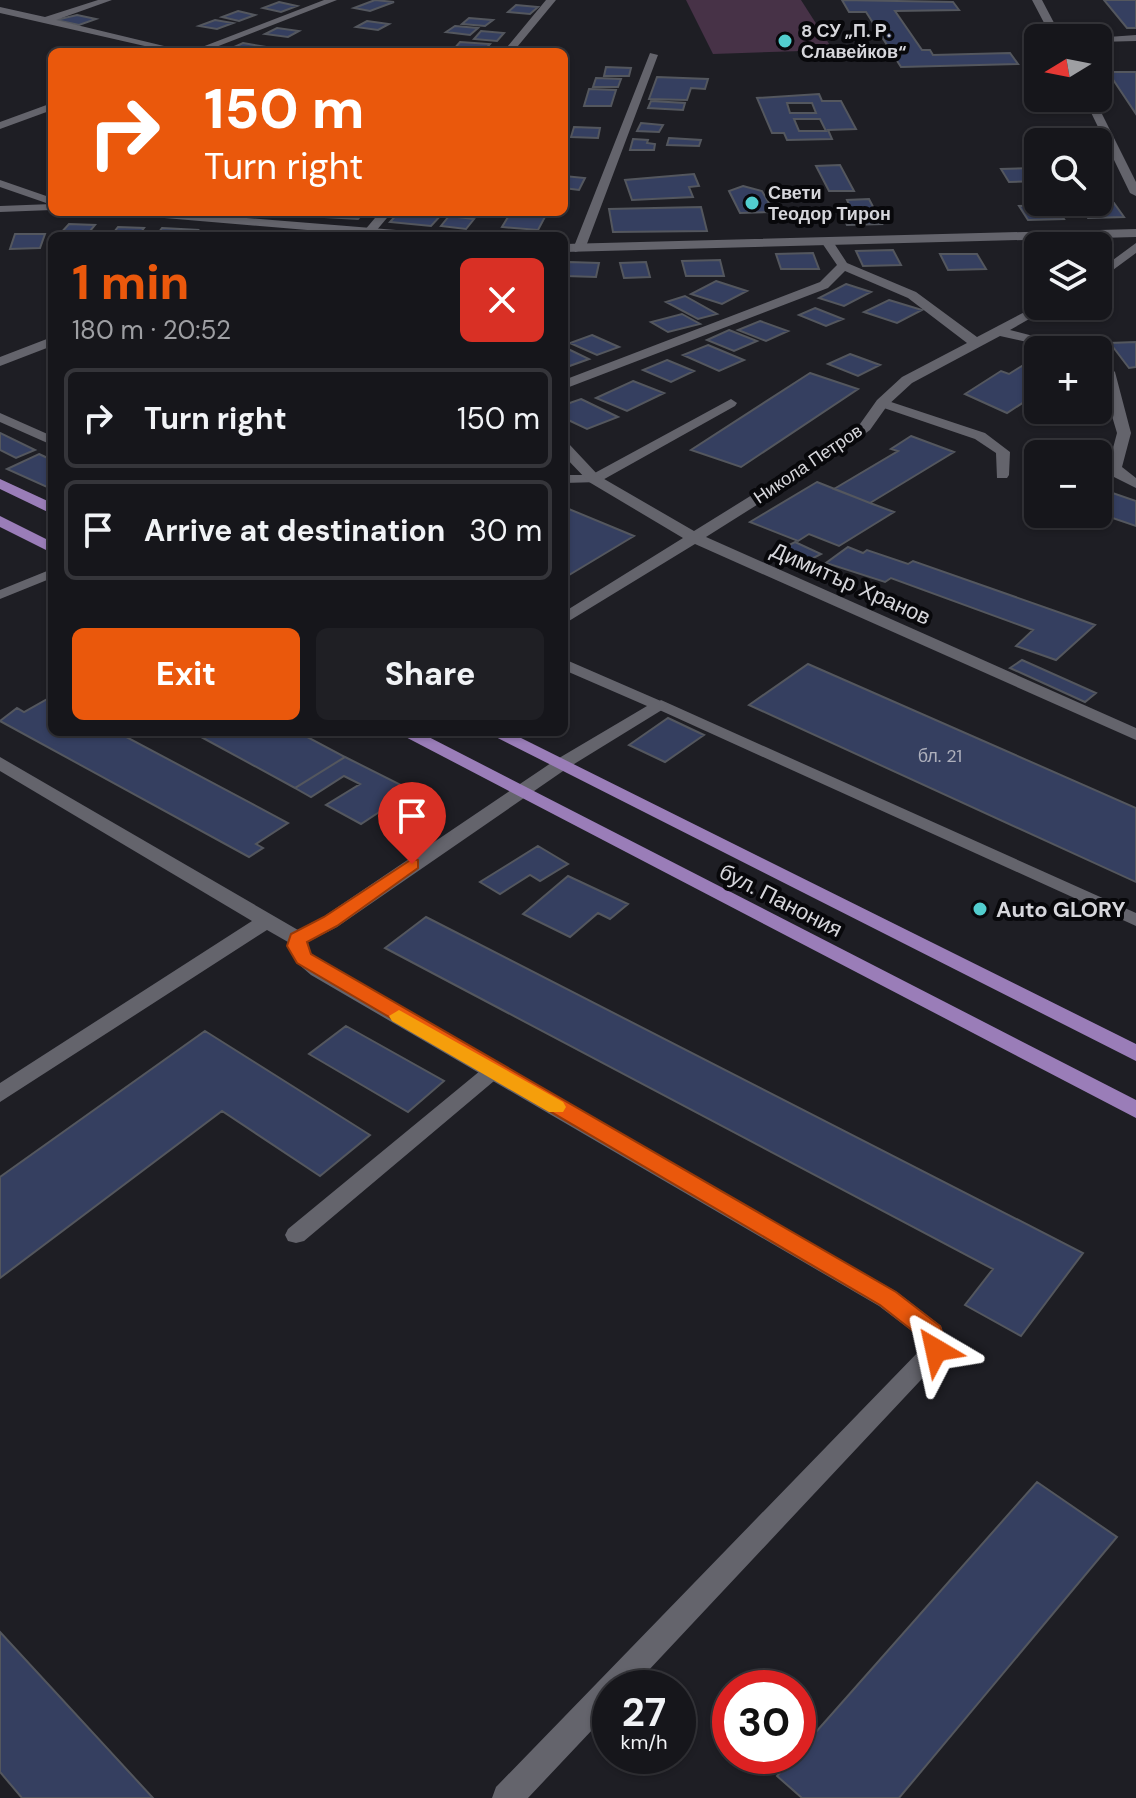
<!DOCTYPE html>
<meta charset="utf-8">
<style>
:root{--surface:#16161b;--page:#1f1f24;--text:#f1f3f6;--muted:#9e9fa3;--line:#35353a;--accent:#ea580c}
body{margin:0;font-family:"DM Sans",sans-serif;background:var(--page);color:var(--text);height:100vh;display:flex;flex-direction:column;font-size:30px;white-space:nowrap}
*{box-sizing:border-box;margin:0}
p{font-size:26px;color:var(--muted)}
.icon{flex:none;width:44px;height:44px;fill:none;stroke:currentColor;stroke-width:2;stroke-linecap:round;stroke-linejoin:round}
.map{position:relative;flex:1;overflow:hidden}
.panel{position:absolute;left:48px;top:232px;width:520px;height:504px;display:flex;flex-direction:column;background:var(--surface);border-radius:12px;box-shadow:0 2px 6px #0004,0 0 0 2px var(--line)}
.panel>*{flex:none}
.guide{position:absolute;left:48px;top:48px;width:520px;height:168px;border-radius:12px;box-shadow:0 2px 6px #0004,0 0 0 2px var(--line);background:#ea580c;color:#fff;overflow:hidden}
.needle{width:52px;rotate:260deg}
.buttons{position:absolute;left:1024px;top:24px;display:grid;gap:16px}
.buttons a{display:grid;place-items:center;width:88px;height:88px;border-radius:12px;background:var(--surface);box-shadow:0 2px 6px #0004,0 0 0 2px var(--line);font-size:40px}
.speed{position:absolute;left:592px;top:1670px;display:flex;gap:16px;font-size:40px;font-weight:700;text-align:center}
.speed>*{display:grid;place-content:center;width:104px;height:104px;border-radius:50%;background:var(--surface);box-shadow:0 2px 6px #0004,0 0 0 2px var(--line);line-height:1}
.speed small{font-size:20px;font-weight:400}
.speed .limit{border:12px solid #d22;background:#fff;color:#111}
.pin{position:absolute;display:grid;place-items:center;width:68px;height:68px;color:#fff;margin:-82px -34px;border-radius:50% 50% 50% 0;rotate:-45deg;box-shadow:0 0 8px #0007}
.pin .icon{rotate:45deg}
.me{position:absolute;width:88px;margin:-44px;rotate:324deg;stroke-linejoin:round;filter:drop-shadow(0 0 6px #0008)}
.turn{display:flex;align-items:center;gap:28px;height:168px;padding:0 24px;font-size:36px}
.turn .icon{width:104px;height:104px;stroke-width:2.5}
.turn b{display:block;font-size:56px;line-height:68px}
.round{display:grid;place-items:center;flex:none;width:84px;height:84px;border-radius:12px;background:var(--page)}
.summary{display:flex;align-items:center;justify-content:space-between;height:136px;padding:0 24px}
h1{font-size:48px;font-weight:800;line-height:60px;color:var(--accent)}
.primary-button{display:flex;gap:16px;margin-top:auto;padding:16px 24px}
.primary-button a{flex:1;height:92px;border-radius:12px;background:var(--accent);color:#fff;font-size:32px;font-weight:800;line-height:92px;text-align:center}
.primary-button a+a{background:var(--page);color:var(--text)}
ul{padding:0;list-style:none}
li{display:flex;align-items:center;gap:24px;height:100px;margin:0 16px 12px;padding:0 8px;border:4px solid var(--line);border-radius:12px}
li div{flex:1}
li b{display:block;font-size:30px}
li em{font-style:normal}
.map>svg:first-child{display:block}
.green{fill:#473247}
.building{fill:#353f60;stroke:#54575e;stroke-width:2;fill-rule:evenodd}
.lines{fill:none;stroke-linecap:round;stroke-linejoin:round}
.lane{fill:#64646c;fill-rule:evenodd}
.street{fill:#64646c;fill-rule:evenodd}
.secondary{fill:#64646c;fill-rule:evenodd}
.primary{fill:#9a7db8;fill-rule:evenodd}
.route{fill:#ea580c;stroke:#983908;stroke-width:2}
.slow{fill:#f59e0b}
.poi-dot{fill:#52cdce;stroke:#08080b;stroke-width:3}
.labels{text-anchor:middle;stroke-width:8;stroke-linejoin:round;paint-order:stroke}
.far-poi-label{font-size:18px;font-weight:bold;fill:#d6d6db;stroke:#08080b;text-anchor:start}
.far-street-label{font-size:18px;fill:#d6d6db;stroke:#08080b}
.number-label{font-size:18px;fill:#aeb0bc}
.street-label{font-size:22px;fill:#d6d6db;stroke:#08080b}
.poi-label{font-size:22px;font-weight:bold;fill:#d6d6db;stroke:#08080b;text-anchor:start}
</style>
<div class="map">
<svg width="1136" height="1798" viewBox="0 0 1136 1798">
<rect width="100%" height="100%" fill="#1e1e24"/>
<path class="green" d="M686 0H801L833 50 713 54Z"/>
<path class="building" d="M375 0 394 2 370 11 354 8Z
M842 0 953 2 959 10 895 11 922 50H930L933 55 1010 53 1018 64 901 67 866 12H849Z
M1104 0H1136V28H1127Z
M279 2 297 6 281 12 263 8Z
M516 5 538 7 530 14 508 12Z
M238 11 255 15 239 21 222 17Z
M77 15 96 19 79 25 56 20Z
M469 18 493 20 485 26 462 24Z
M215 20 233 23 217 29 199 26Z
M367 21 389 24 378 30 356 27Z
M455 26 478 28 470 35 446 32Z
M277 28 299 31 288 37 265 34Z
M481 31 504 33 497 41 474 39Z
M460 42 490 44 484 51 454 49Z
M243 43 266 47 254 52H223Z
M606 67 631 68 629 76H604Z
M1108 72H1136V114Z
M657 77 708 79 705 89 691 88 687 100 649 99Z
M596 78 621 79 618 87H593Z
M589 89 616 90 611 106H584Z
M819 94 822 101H841L856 129 828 130 832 139 787 140 784 133H772L757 98ZM787 103H812L816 113H790ZM794 119H820L826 131H799Z
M651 101 685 103 683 110 648 108Z
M641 123 663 125 659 132 637 131Z
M574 127 600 128 598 138 571 137Z
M669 138 701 140 699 146 667 145Z
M633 139 648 140 647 143 655 144 654 150H630Z
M840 165 854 191H829L816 166Z
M1035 168 1038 181 1009 182 1001 169Z
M694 174 699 186 689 187 693 197 632 200 625 180Z
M564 176 585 178 579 190 564 188Z
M743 186 762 191 774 212 740 213 729 191Z
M869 199 882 224 847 225 843 217H855L847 200Z
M1114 203 1124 217 1088 218 1079 204Z
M1055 205 1064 219 1028 220 1019 206Z
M701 207 707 231 613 232 609 209Z
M330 212H364L358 219 326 217Z
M399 212H435L443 213 431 226 390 222Z
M511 212H532L546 215 538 230 502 227Z
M449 216 474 219 466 229 441 226Z
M69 224 95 225 86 236H58Z
M118 227 144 228 138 236H111Z
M162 228 198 230 194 236H156Z
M15 234H45L40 248 10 249Z
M893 250 901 265 863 266 856 251Z
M813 253 819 269H781L776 254Z
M940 254H977L986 269 948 270Z
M720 260 724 276H686L682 261Z
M569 262 599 263 596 277 566 276Z
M646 262 650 277 624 278 620 263Z
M716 281 747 291 722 304 691 294Z
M846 284 871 292 844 306 819 298Z
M685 296 717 314 698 319 666 302Z
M889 300 922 310 897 323 864 312Z
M815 308 843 319 826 326 799 315Z
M682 314 700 324 668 332 651 322Z
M760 321 788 331 766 341 738 330Z
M729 330 757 341 734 351 707 340Z
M592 335 619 347 597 355 570 343Z
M1136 342V367L1129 368 1110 343Z
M708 345 744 360 719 371 683 355Z
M564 347 589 359 564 368Z
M850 354 880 365 858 376 828 364Z
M1038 356V393L1007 413 965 394 1001 371 1009 374Z
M667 360 694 371 671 382 643 370Z
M810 373 858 389 741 467 691 450Z
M633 381 664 393 627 411 596 398Z
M581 399 618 417 587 429 564 418V405Z
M0 433 35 450 16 458 0 450Z
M911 436 954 452 870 503 834 489 898 451 891 449Z
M39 454 52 460V485L47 487 7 469Z
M817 482 870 503 894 512 839 546 809 534 798 541 750 522Z
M1098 488 1136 501V526L1098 513Z
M564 507 634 536 564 578Z
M795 542 821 554 802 564 775 552Z
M848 547 863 553 867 550 908 564 913 561 1095 625 1056 660 1016 646 1033 630 891 578 885 582 826 563Z
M1022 660 1096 693 1085 702 1010 668Z
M808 664 1136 808V882L749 705Z
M51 697 52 732H117L288 823 256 844 263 848 249 857 0 721 17 708 24 712Z
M668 718 704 735 665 762 629 745Z
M192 732H298L345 757 295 788Z
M345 757 403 786 402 797 361 824 326 805 360 784 344 776 311 797 295 788Z
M538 846 568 864 540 881 530 875 500 894 480 882Z
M568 876 628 904 610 919 598 913 570 937 523 914Z
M426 917 1083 1253 1021 1336 965 1305 993 1269 385 948Z
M346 1026 444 1081 408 1112 309 1054Z
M205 1031 370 1135 320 1176 222 1111 0 1278V1177Z
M1037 1482 1117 1537 899 1798H802L777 1776Z
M0 1632 153 1798H22L0 1772Z"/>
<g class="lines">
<path class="lane" d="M1136 35V41L1098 42V38H1094Z
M731 399 737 403 735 406 599 482 564 483V475H591Z
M882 399 985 433 1010 452 1009 475 1007 478H997L996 453 975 439 878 406 876 403Z
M52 569V578L0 599V590Z
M661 700 1136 913V926L655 708 653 705Z
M493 1064 500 1066 503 1071 500 1076 304 1241 296 1243 288 1241 285 1235 288 1229 486 1066Z"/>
<path class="street" d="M98 0H112L56 20 189 52H171L0 13V7L45 17Z
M324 0H337L203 52H189Z
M546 0H556L513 52H503Z
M1032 0H1042L1062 38H1052Z
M650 53 658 55 585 249 575 252 573 249Z
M1084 98H1094L1136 182V196L1130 193Z
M52 103V110L0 129V122Z
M0 180 52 198V205L0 187Z
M380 212H392L376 231 380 236H368L364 231Z
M828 239 832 240 847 263 916 292 977 337 1038 305 1052 306 1010 330 1087 350H1062L1000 336 912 383 887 406 870 430 833 457 706 537 1136 728V740L695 544 564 624V612L683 538 589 482 564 456V443L569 444 599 476 694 531 823 451 860 424 877 400 902 377 967 343 908 298 845 271 828 288 564 389V380L820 282 837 265 822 243Z
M1136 243V253L1098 281V271Z
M52 337V346L0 366V357Z
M1098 356 1115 372 1131 433 1122 467 1136 478V488L1114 477 1108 467 1117 433 1098 369Z
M0 413 52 436V445L0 422Z
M564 659 670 705 566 769 337 927 308 942 310 952 325 965 897 1292 941 1326 949 1350 632 1688H610V1711L528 1798H492L496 1787 923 1347 921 1338 879 1306 311 975 296 962 288 942 267 930 0 1102V1083L252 921 0 771V757L298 930 323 917 554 761 647 706 564 670Z"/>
<path class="secondary" d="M52 204V210L0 212V206Z
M123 212H172L421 232 427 236H378L129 215Z
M1136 229V237L564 252V244Z"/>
<path class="primary" d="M0 479 52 503V514L0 489Z
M0 516 52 542V553L0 527Z
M396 732H419L1136 1100V1118Z
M486 732H509L1136 1044V1061Z"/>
</g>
<path class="route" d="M412 859 418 860V868L337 926 307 942 311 954 896 1292 940 1326 948 1350 945 1356H928L922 1338 880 1305 297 963 287 946 291 934 324 917Z"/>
<path class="slow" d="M399 1010 563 1102 566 1107 563 1112H549L392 1021 389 1016Z"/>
<g class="poi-dot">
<circle cx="785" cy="41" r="8"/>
<circle cx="752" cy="203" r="8"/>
<circle cx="980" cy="909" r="8"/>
</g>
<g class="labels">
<g class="far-poi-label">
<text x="801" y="37">8 СУ „П. Р.<tspan x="801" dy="21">Славейков“</tspan></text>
<text x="768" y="199">Свети<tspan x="768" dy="21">Теодор Тирон</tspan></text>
</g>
<g class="far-street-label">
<text transform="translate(808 464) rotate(-34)" y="6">Никола Петров</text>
</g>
<g class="number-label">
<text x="940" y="762">бл. 21</text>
</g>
<g class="street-label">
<text transform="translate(851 583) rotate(24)" y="8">Димитър Хранов</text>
<text transform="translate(781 900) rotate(27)" y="8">бул. Панония</text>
</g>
<g class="poi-label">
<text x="996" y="917">Auto GLORY</text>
</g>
</g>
</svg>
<div class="buttons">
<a><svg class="needle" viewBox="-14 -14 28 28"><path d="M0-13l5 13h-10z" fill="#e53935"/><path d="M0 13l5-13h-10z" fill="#9e9fa3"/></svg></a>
<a><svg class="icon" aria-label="search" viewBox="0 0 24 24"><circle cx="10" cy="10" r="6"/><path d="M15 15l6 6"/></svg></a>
<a><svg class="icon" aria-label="layers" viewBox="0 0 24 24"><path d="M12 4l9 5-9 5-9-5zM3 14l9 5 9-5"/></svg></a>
<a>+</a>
<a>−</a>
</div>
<div class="speed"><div>27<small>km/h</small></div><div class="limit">30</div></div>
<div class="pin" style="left:412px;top:864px;background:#d93025"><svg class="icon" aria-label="arrive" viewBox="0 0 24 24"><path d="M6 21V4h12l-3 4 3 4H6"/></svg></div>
<svg class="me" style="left:936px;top:1350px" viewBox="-20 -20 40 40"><path d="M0-17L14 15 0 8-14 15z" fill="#ea580c" stroke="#fff" stroke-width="4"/></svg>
<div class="guide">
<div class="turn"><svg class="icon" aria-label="right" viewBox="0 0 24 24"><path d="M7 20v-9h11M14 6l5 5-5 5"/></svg><div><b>150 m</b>Turn right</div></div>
</div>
<section class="panel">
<div class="summary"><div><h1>1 min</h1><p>180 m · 20:52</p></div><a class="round" style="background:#d93025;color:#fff"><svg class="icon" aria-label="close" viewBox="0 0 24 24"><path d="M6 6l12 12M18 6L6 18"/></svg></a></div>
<ul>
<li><svg class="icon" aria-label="right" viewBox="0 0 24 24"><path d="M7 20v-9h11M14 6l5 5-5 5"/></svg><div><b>Turn right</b></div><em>150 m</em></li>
<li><svg class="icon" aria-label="arrive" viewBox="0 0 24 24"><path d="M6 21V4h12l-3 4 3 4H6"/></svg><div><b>Arrive at destination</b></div><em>30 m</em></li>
</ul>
<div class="primary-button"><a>Exit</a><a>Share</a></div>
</section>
</div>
